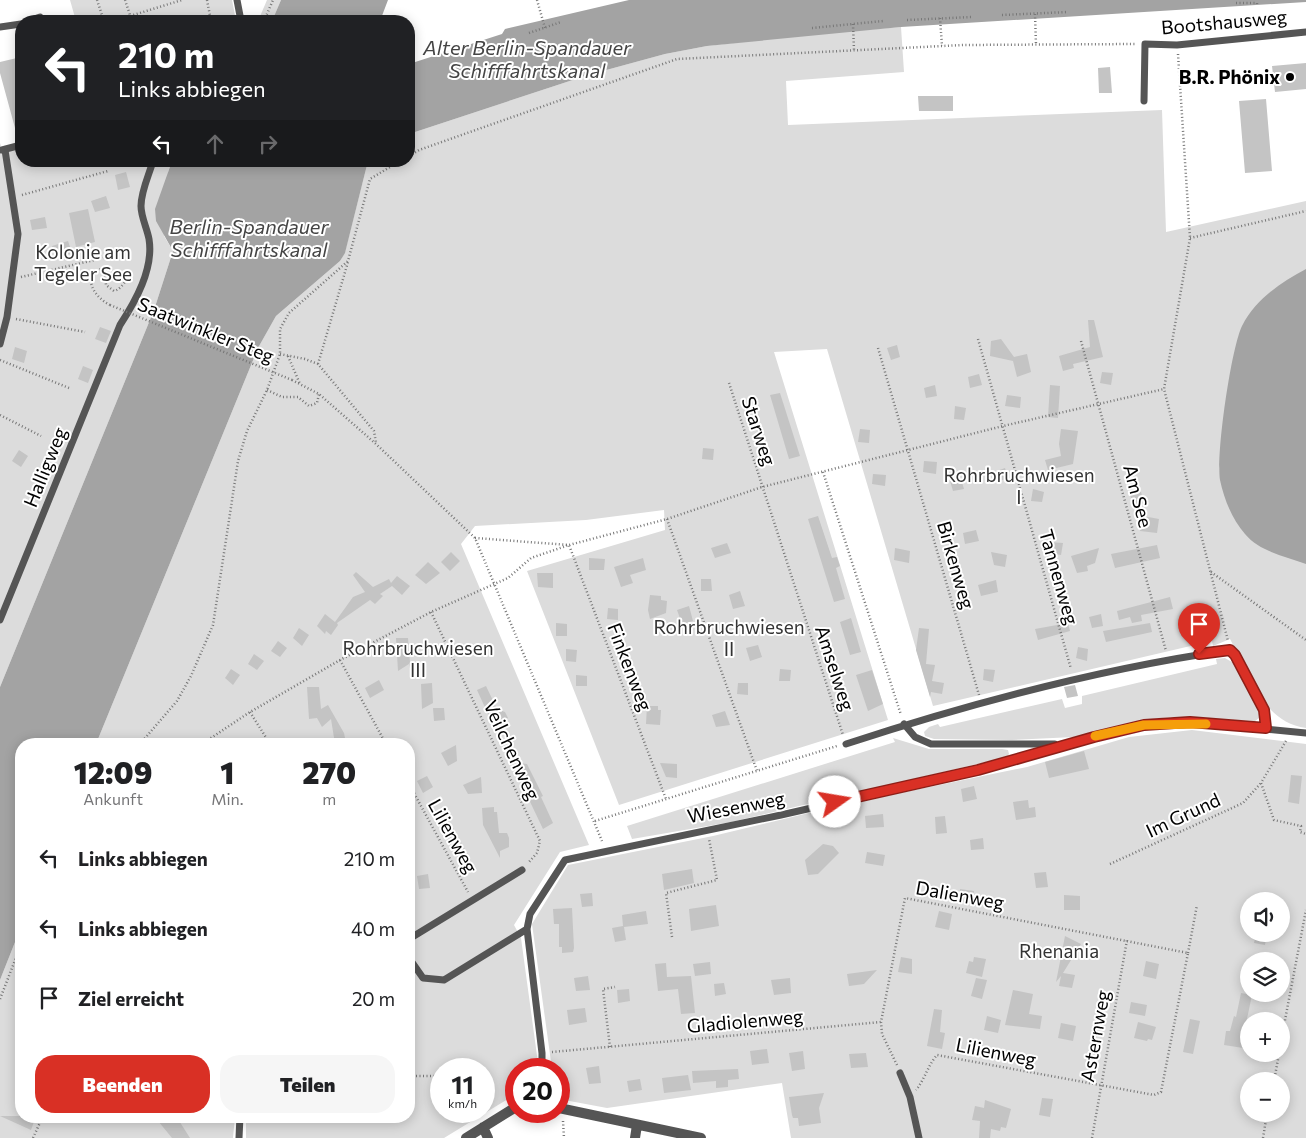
<!DOCTYPE html>
<html lang="de">
<meta charset="utf-8">
<style>
:root{--surface:#fff;--page:#f6f6f6;--text:#202124;--muted:#757577;--accent:#d93025}
body{margin:0;font-family:Commissioner,sans-serif;background:var(--page);color:var(--text);height:100vh;display:flex;flex-direction:column;font-size:19px;white-space:nowrap}
*{box-sizing:border-box;margin:0}
p{font-size:16px;color:var(--muted)}
.icon{flex:none;width:28px;height:28px;fill:none;stroke:currentColor;stroke-width:2;stroke-linecap:round;stroke-linejoin:round}
.map{position:relative;flex:1;overflow:hidden}
.panel{position:absolute;left:15px;top:738px;width:400px;height:385px;display:flex;flex-direction:column;background:var(--surface);border-radius:20px;box-shadow:0 2px 12px #0003}
.panel>*{flex:none}
.guide{position:absolute;left:15px;top:15px;width:400px;height:152px;border-radius:20px;box-shadow:0 2px 12px #0003;background:#202124;color:#fff;overflow:hidden}
.tools{position:absolute;left:1240px;top:892px;display:grid;gap:10px}
.tools a{display:grid;place-items:center;width:50px;height:50px;border-radius:50%;background:var(--surface);box-shadow:0 2px 12px #0003;font-size:25px}
.speed{position:absolute;left:430px;top:1058px;display:flex;gap:10px;font-size:25px;font-weight:700;text-align:center}
.speed>*{display:grid;place-content:center;width:65px;height:65px;border-radius:50%;background:var(--surface);box-shadow:0 2px 12px #0003;line-height:1}
.speed small{font-size:12px;font-weight:400}
.speed .limit{border:8px solid #d22;background:#fff;color:#111}
.pin{position:absolute;display:grid;place-items:center;width:42px;height:42px;color:#fff;margin:-51px -21px;border-radius:50% 50% 50% 0;rotate:-45deg;box-shadow:0 0 5px #0007}
.pin .icon{rotate:45deg}
.me{position:absolute;width:55px;margin:-28px;rotate:77deg;stroke-linejoin:round;filter:drop-shadow(0 0 4px #0008)}
.turn{display:flex;align-items:center;gap:18px;height:105px;padding:0 20px;font-size:22px}
.turn .icon{width:65px;height:65px;stroke-width:2.5}
.turn b{display:block;font-size:35px;line-height:42px}
.lanes{display:flex;align-items:center;height:48px;padding:0 20px;background:#0003;justify-content:center;gap:25px;direction:ltr}
.lanes .off{opacity:.35}
.eta{display:flex;justify-content:space-evenly;align-items:center;height:85px;text-align:center}
.eta b{font-size:30px;font-weight:800;line-height:35px}
.primary-button{display:flex;gap:10px;margin-top:auto;padding:10px 20px}
.primary-button a{flex:1;height:58px;border-radius:20px;background:var(--accent);color:#fff;font-size:20px;font-weight:800;line-height:58px;text-align:center}
.primary-button a+a{background:var(--page);color:var(--text)}
ul{padding:0;list-style:none}
li{display:flex;align-items:center;gap:15px;height:70px;padding:0 20px}
li div{flex:1}
li b{display:block;font-size:19px}
li em{font-style:normal}
.map>svg:first-child{display:block}
.green{fill:#dcdcdc;fill-rule:evenodd}
.water{fill:#a3a3a3}
.building{fill:#c4c4c4}
.lines{fill:none;stroke-linecap:round;stroke-linejoin:round}
.path{stroke:#777;stroke-width:2.5;stroke-dasharray:1 2.5;stroke-linecap:butt}
.service{stroke:#555;stroke-width:7}
.minor{stroke:#555;stroke-width:10}
.path-bridge{stroke:#777;stroke-width:2.5;stroke-dasharray:1 2.5;stroke-linecap:butt}
.route-casing{stroke:#8d1f18;stroke-width:12}
.route{stroke:#d93025;stroke-width:9}
.slow{stroke:#f59e0b;stroke-width:9}
.poi-dot{fill:#000;stroke:#fff;stroke-width:2}
.labels{text-anchor:middle;stroke-width:4;stroke-linejoin:round;paint-order:stroke}
.street-label{font-size:19px;fill:#000;stroke:#fff}
.poi-label{font-size:19px;font-weight:bold;fill:#000;stroke:#fff;text-anchor:end}
.park-label{font-size:19px;fill:#333;stroke:#fff}
.water-label{font-size:20px;font-style:italic;fill:#444;stroke:#fff}
</style>
<div class="map">
<svg width="1306" height="1138" viewBox="0 0 1306 1138">
<rect width="100%" height="100%" fill="#fff"/>
<path class="green" d="M70 0H232L236 21H76Z
M267 0H281L272 21H258Z
M901 27 904 72 786 81 788 125 1162 110 1166 232 1306 201V728C1262 722 1249 674 1230 639L1213 646 1212 641 933 706 827 349 774 352 888 720 619 805 527 571 665 530 664 510 586 520 475 526 461 544 589 845 560 852 514 925 521 938 538 1063 535 1069H516V1094L444 1138H246V1116H409V744H96L258 348 276 316 340 261 345 252 368 161H409V134L588 75 665 54 707 46 803 35ZM441 1069H484V1111H441Z
M0 143 3 153 21 148V161H172L168 172 164 236 173 251 154 310 0 687Z
M1225 658 1237 665 1259 707V718L1255 721 1171 717 1144 720 1074 737 1012 740 934 739 925 736 924 732 929 727 938 724 940 727 1062 699 1065 708 1082 704V696L1217 664 1216 659Z
M1192 730 1306 744V1138H791L782 1083 607 1108 559 1099V1069H552L532 924 568 865 713 836 842 805 1027 767 1129 737ZM1249 901H1281V934H1249ZM1249 961H1281V994H1249ZM1249 1021H1281V1054H1249ZM1249 1081H1281V1114H1249Z
M893 738 929 749H1002L1008 750 1009 754 1007 757 731 822 632 839 627 826 895 742Z
M21 927V1116H235L233 1138H0V980Z"/>
<path class="water" d="M281 0H388L380 21H272Z
M629 0H1306V2L901 27 707 46 665 54 588 75 409 134V64L502 34 505 29Z
M172 161H368L345 253 340 261 276 316 258 348 96 744H21V927L0 980V687L154 310 173 251 156 221 155 209Z
M1306 269V564C1285 556 1260 552 1245 534 1232 519 1224 499 1220 480 1216 454 1231 349 1242 326 1256 299 1280 283 1306 269Z"/>
<path class="building" d="M21 57V138L18 139 0 73V62Z
M1306 63V89L1275 92 1272 66Z
M1110 67 1112 93H1099L1098 68Z
M918 96H953V111H919Z
M1266 99 1272 171 1245 173 1239 101Z
M126 172 130 187 118 190 115 175Z
M106 196 110 208 95 212 91 201Z
M88 209 95 242 76 247 69 213Z
M45 217 47 228 32 230 30 220Z
M68 241 72 253 56 258 52 246Z
M1088 320H1094L1103 357 1073 364 1074 368 1063 371 1059 356 1090 347Z
M100 327 111 331 106 343 95 339Z
M1001 339 1014 357 1027 354 1031 372 1017 377 1013 361 990 356 991 341Z
M897 345 900 357 891 360 887 348Z
M15 347 27 351 24 363 12 359Z
M83 366 93 370 88 383 78 379Z
M1102 372 1113 373 1111 385 1100 383Z
M979 374 982 385 970 388 968 377Z
M935 385 937 396 926 398 924 388Z
M1050 385 1060 386 1058 418 1048 417Z
M780 393 800 456 789 459 770 395Z
M1007 395 1021 397 1020 408 1005 406Z
M955 406 966 408 964 420 954 419Z
M860 429 870 430 869 443 858 442Z
M1061 429 1078 431 1073 464 1048 470 1045 460 1061 456 1059 444Z
M703 448 714 449 713 460 702 459Z
M19 450 28 456 21 467 12 461Z
M924 461 937 462 936 474 923 472Z
M1005 468 1008 478 997 482 994 472Z
M873 474 886 475 885 486 872 484Z
M961 479 964 489 953 491 950 481Z
M1033 489 1044 492 1042 502 1031 501Z
M1141 492 1144 503 1133 506 1130 494Z
M818 516 832 558 837 557 840 566 836 568 845 599 834 602 808 519Z
M1143 516 1159 519 1157 533 1140 531Z
M976 530 979 541 965 544 963 533Z
M1048 542 1063 543 1061 555 1047 553Z
M727 543 731 553 715 558 711 548Z
M1157 545 1160 558 1115 568 1111 554Z
M895 548 910 551 909 563 894 560Z
M1099 548 1095 563 1087 566 1088 571 1077 573 1071 556Z
M451 552 460 561 450 571 441 562Z
M991 552 1007 555 1005 567 994 565Z
M589 558 605 559 604 570H589Z
M643 558 646 570 630 575 633 583 621 587 614 567Z
M428 562 440 573 426 584 415 575Z
M356 572 373 587 389 579 391 583 397 576 410 586 402 595 392 586 380 594 383 596 375 604 370 600 337 623 338 625 331 635 326 631 325 634 317 626 325 614 335 622 353 597 365 592 353 575Z
M537 573H553V588L538 587Z
M701 579H711L712 591H701Z
M996 580 998 592 981 596 978 585Z
M740 591 745 606 733 609 729 595Z
M650 595 661 596V600L667 601 666 613 650 619 648 610Z
M1170 597 1173 609 1141 615 1142 621 1132 623 1130 617 1119 620 1117 611Z
M689 606 693 621 682 624 677 610Z
M608 608 618 609V620L607 619Z
M1101 614 1103 626 1092 628 1089 617Z
M851 618 861 652 850 655 840 622Z
M556 623 567 624V636H556Z
M1068 623 1070 631 1038 640 1035 629Z
M1150 623 1152 632 1106 642 1103 631Z
M299 628 309 635 302 646 293 638Z
M919 628 929 629 926 664 935 665 932 681 944 683 942 694 931 692 930 697 916 650Z
M396 638H408L410 662 420 661 422 673H411L409 664 398 671Z
M278 641 287 648 280 657 271 651Z
M758 645 762 657 750 661 746 648Z
M1078 647 1088 649 1087 661 1076 658Z
M566 649 577 650 576 662 566 661Z
M254 654 264 661 257 670 248 664Z
M231 669 240 675 233 685 225 678Z
M780 669 791 670 790 681H779Z
M984 669 995 670 993 682 983 680Z
M872 670 883 704 868 711 856 675Z
M576 675 587 676V686H576Z
M379 680 384 690 370 698 365 688Z
M432 683 433 703 422 709 421 684Z
M738 683H748V695L737 694Z
M1075 685 1078 696 1067 698 1064 687Z
M486 686 497 709 505 712 508 718 493 725 477 690Z
M307 687H319L321 709 328 705 344 733 346 743 335 744 331 719 322 727 317 718 309 719Z
M647 706H658V710H661L660 725 646 724Z
M433 708H444L445 720 434 721Z
M725 711 730 725 716 727 712 715Z
M456 745 457 761 448 766 441 753Z
M1084 751 1089 769 1049 778 1045 762Z
M519 763 527 764 543 796 541 797 553 823 543 829 513 766Z
M660 763 677 764V778L666 777Z
M1291 775 1302 776 1299 804 1288 802Z
M427 776 433 787 423 793 417 781Z
M481 777 482 793 468 794 463 785Z
M974 786 977 799 963 802 961 789Z
M1028 800 1029 808 1035 807 1036 817 1016 820 1013 802Z
M494 807V812H497L499 833H507L509 838V847L500 851V858L483 825 482 808Z
M883 814 884 827 866 828 865 816Z
M945 816 947 833 936 834 935 817Z
M453 828 471 860 462 865 444 833Z
M983 838 984 849 971 850 970 840Z
M823 844 833 846 839 853 818 874 808 875 805 860Z
M867 852 885 855 883 866 865 863Z
M692 869 694 883 664 890 662 874Z
M1046 872 1048 887 1036 888 1034 873Z
M428 874 430 888 419 889 417 876Z
M960 889 974 891 972 903 959 901Z
M592 893 593 906 582 907 580 894Z
M1064 895 1080 896V910H1064Z
M716 905 719 926 691 931 689 909Z
M572 908 574 948 573 952 562 953V947H559V924H554L553 909Z
M646 911 648 924 624 927 626 940 615 942 612 928 623 926 622 915Z
M939 911 952 914 949 930 935 927Z
M1256 934H1267L1265 945 1254 943Z
M1065 936 1081 944 1063 973 1075 975 1072 988 1059 986 1061 976 1056 982Z
M901 957 912 959V974L898 972Z
M974 957 986 959 982 977 966 973 969 961 973 962Z
M1146 961 1159 964 1156 979 1143 976Z
M710 962 711 974 695 976 693 964Z
M666 963 667 977 691 976 695 1013 681 1014 678 989 658 991 655 964Z
M877 970 864 984 849 986 847 974Z
M588 976 590 990 576 991 574 978Z
M790 978 791 993 774 995 771 980Z
M976 978 987 980 982 999 971 996Z
M724 983 726 994 715 996 714 984Z
M629 989 630 1001 618 1003 617 990Z
M1013 990 1033 994 1029 1014 1042 1016 1040 1029 1005 1025Z
M1241 993 1252 995 1243 1038H1245L1243 1048 1224 1045 1226 1031H1230L1234 1016 1236 1017Z
M1131 1002 1147 1005 1145 1016 1129 1013Z
M585 1008 587 1022 569 1025 567 1010Z
M934 1009 942 1010 940 1032 945 1033 942 1049 927 1046Z
M987 1016 1001 1020 998 1033 984 1030Z
M1190 1019 1200 1021 1193 1054 1183 1052Z
M1138 1022 1156 1027 1152 1040 1148 1039 1147 1041 1134 1038Z
M1061 1023 1076 1026 1073 1041 1058 1038Z
M767 1049 769 1063 752 1065 750 1051Z
M803 1051 805 1069 792 1071 789 1053Z
M866 1053 868 1067 851 1068 849 1054Z
M599 1066 601 1083 589 1084 586 1068Z
M738 1069 739 1079 728 1080V1087L716 1088V1081L693 1083 692 1071Z
M688 1075 691 1090 664 1093 662 1078Z
M640 1079 642 1090 629 1092 627 1081Z
M824 1093 819 1108 821 1123 799 1126 798 1118H793L792 1115 789 1097Z
M1042 1098 1053 1099 1050 1117 1039 1115Z
M985 1100 1011 1109 1006 1128 1001 1127 1000 1131 991 1129 990 1138H979L980 1121 972 1120 975 1106 984 1108Z
M0 1116H36L31 1130Z
M154 1116H176L190 1138H172Z"/>
<g class="lines">
<path class="path" d="M97 0 104 21
M125 0 132 21
M207 0 211 21
M537 0 545 28
M1236 3H1257V5
M1035 14 1036 45
M1002 15 1068 12
M130 16 182 0
M940 18 942 46
M907 20 972 17
M264 21 273 0
M853 24 854 50
M812 28 883 21
M529 33 561 22
M1178 54 1190 238 1164 389 1228 641
M409 156 419 150 677 59 963 45 1136 44
M22 195 108 171
M1190 238 1306 211
M21 277 103 258
M110 305C98 299 87 286 92 272L101 269 105 273 106 285 114 291C122 289 124 281 131 276L133 277
M16 319 85 332
M978 339 1071 669
M1081 341 1166 651
M878 348 979 695
M280 354 305 359 318 364 374 431 376 443
M288 356 300 384
M0 360 69 388
M318 364 348 262
M292 380 319 394 376 444 475 538 602 841
M729 383 843 735
M267 390 282 397H298L309 406 317 403 319 394
M0 415 41 436
M823 472 901 715
M667 519 757 771
M475 538 569 545 667 519 762 487 1003 426 1164 389
M1211 572 1306 640
M431 612 540 841 537 853 529 862
M340 660 386 744
M250 712 270 744
M1286 741 1261 783 1274 820 1301 826 1300 832 1306 834
M140 744 177 701 191 676 213 625 238 461 247 431 267 390 280 354V329L289 313 348 261 370 179 400 161
M202 744 250 712 340 660 431 612 508 578 531 558 569 545 666 799
M409 784 468 892
M595 821 837 746
M1110 864 1243 803 1261 783
M672 937 666 893 717 880 709 839
M1188 953 1197 905
M0 999 21 945
M1281 1041 1306 910
M610 1047 603 989 615 987
M552 1052 881 1022
M897 1065 882 1034 881 1022 905 898 1188 953 1161 1092 1154 1095 937 1055C928 1065 925 1079 916 1090
M409 1076H441
M1274 1081 1279 1054
M475 1111 478 1117
M563 1121 564 1138
M33 1138 43 1116
M1092 1138 1127 940
M1263 1138 1267 1114"/>
<path class="service" d="M237 0 241 21
M28 21 40 17
M0 27 21 24
M1144 101 1145 44 1177 45 1306 32
M2 150 21 145
M0 344 7 317 18 234 5 150
M0 620 120 325C135 302 154 269 149 239 147 228 141 217 141 206 141 191 149 175 153 161
M904 724 915 737 931 744H1055L1057 748
M846 744C971 703 1099 669 1230 650L1235 655 1264 711 1266 728
M409 939 522 870
M409 958 423 978 444 980 527 929
M542 1069V1053L527 929 530 914 565 860 781 815 978 770 1094 737 1144 725 1190 722 1306 733
M900 1073 910 1097 919 1138
M239 1138 240 1116"/>
<path class="minor" d="M559 1108 701 1138
M483 1127 488 1138
M466 1138 516 1107
M635 1138 637 1125"/>
<path class="path-bridge" d="M110 305 292 380"/>
</g>
<g class="lines">
<g class="route-casing">
<path id="route" d="M835 802 978 770 1094 737 1144 725 1190 722 1266 728 1264 710 1235 655 1230 650 1199 654"/>
</g>
<use href="#route" class="route"/>
<path class="slow" d="M1095 736 1144 725 1206 724"/>
</g>
<circle class="poi-dot" cx="1290" cy="77" r="5"/>
<g class="labels">
<g class="street-label">
<text transform="translate(1224 22) rotate(-5)" y="7">Bootshausweg</text>
<text transform="translate(206 330) rotate(22)" y="7">Saatwinkler Steg</text>
<text transform="translate(759 431) rotate(72)" y="7">Starweg</text>
<text transform="translate(45 467) rotate(-68)" y="7">Halligweg</text>
<text transform="translate(1138 496) rotate(75)" y="7">Am See</text>
<text transform="translate(956 565) rotate(74)" y="7">Birkenweg</text>
<text transform="translate(1059 577) rotate(74)" y="7">Tannenweg</text>
<text transform="translate(630 667) rotate(69)" y="7">Finkenweg</text>
<text transform="translate(835 668) rotate(72)" y="7">Amselweg</text>
<text transform="translate(512 750) rotate(65)" y="7">Veilchenweg</text>
<text transform="translate(736 807) rotate(-11)" y="7">Wiesenweg</text>
<text transform="translate(1183 815) rotate(-25)" y="7">Im Grund</text>
<text transform="translate(453 836) rotate(61)" y="7">Lilienweg</text>
<text transform="translate(960 895) rotate(10)" y="7">Dalienweg</text>
<text transform="translate(745 1021) rotate(-5)" y="7">Gladiolenweg</text>
<text transform="translate(1095 1036) rotate(-80)" y="7">Asternweg</text>
<text transform="translate(996 1052) rotate(11)" y="7">Lilienweg</text>
</g>
<g class="poi-label">
<text x="1280" y="84">B.R. Phönix</text>
</g>
<g class="park-label">
<text x="83" y="259">Kolonie am<tspan x="83" dy="22">Tegeler See</tspan></text>
<text x="1019" y="482">Rohrbruchwiesen<tspan x="1019" dy="22">I</tspan></text>
<text x="729" y="634">Rohrbruchwiesen<tspan x="729" dy="22">II</tspan></text>
<text x="418" y="655">Rohrbruchwiesen<tspan x="418" dy="22">III</tspan></text>
<text x="1059" y="958">Rhenania</text>
</g>
<g class="water-label">
<text x="527" y="55">Alter Berlin-Spandauer<tspan x="527" dy="23">Schifffahrtskanal</tspan></text>
<text x="249" y="234">Berlin-Spandauer<tspan x="249" dy="23">Schifffahrtskanal</tspan></text>
</g>
</g>
</svg>
<div class="tools">
<a><svg class="icon" aria-label="sound" viewBox="0 0 24 24"><path d="M4 9h4l5-4v14l-5-4H4zM17 9q2 3 0 6"/></svg></a>
<a><svg class="icon" aria-label="layers" viewBox="0 0 24 24"><path d="M12 4l9 5-9 5-9-5zM3 14l9 5 9-5"/></svg></a>
<a>+</a>
<a>−</a>
</div>
<div class="speed"><div>11<small>km/h</small></div><div class="limit">20</div></div>
<div class="pin" style="left:1199px;top:654px;background:#d93025"><svg class="icon" aria-label="arrive" viewBox="0 0 24 24"><path d="M6 21V4h12l-3 4 3 4H6"/></svg></div>
<svg class="me" style="left:835px;top:802px" viewBox="-20 -20 40 40"><circle r="19" fill="#fff"/><path d="M0-13L10 11 0 6-10 11z" fill="#d93025"/></svg>
<div class="guide">
<div class="turn"><svg class="icon" aria-label="left" viewBox="0 0 24 24"><path d="M17 20v-9H6M10 6l-5 5 5 5"/></svg><div><b>210 m</b>Links abbiegen</div></div>
<div class="lanes"><svg class="icon" aria-label="left" viewBox="0 0 24 24"><path d="M17 20v-9H6M10 6l-5 5 5 5"/></svg><svg class="icon off" aria-label="ahead" viewBox="0 0 24 24"><path d="M12 20V5M6 11l6-6 6 6"/></svg><svg class="icon off" aria-label="right" viewBox="0 0 24 24"><path d="M7 20v-9h11M14 6l5 5-5 5"/></svg></div>
</div>
<section class="panel">
<div class="eta">
<div><b>12:09</b><p>Ankunft</p></div>
<div><b>1</b><p>Min.</p></div>
<div><b>270</b><p>m</p></div>
</div>
<ul>
<li><svg class="icon" aria-label="left" viewBox="0 0 24 24"><path d="M17 20v-9H6M10 6l-5 5 5 5"/></svg><div><b>Links abbiegen</b></div><em>210 m</em></li>
<li><svg class="icon" aria-label="left" viewBox="0 0 24 24"><path d="M17 20v-9H6M10 6l-5 5 5 5"/></svg><div><b>Links abbiegen</b></div><em>40 m</em></li>
<li><svg class="icon" aria-label="arrive" viewBox="0 0 24 24"><path d="M6 21V4h12l-3 4 3 4H6"/></svg><div><b>Ziel erreicht</b></div><em>20 m</em></li>
</ul>
<div class="primary-button"><a>Beenden</a><a>Teilen</a></div>
</section>
</div>
